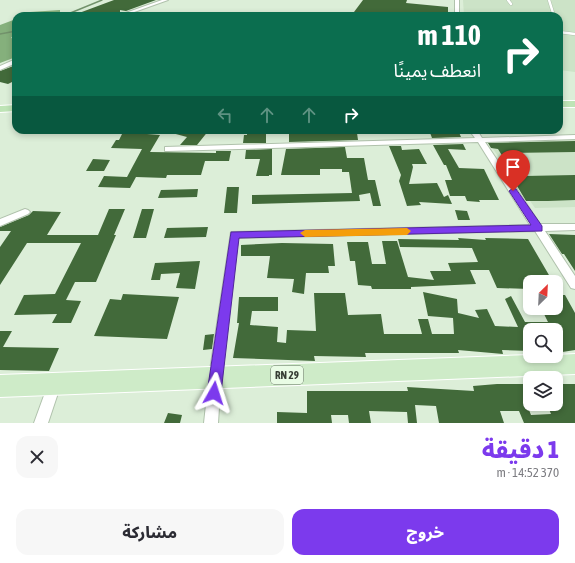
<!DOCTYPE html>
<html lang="ar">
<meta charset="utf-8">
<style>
:root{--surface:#fff;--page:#f7f7f7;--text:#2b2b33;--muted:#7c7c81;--accent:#7c3aed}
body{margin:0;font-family:"Asap Condensed","Noto Sans Arabic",sans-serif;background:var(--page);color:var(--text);direction:rtl;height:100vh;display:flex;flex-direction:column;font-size:15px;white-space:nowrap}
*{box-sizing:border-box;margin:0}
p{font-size:13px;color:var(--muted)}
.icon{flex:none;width:22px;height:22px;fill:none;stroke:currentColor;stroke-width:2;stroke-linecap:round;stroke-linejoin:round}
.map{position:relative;height:423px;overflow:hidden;direction:ltr}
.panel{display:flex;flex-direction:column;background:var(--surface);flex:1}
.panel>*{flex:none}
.hud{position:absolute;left:12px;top:12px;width:551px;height:122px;border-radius:12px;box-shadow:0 2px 6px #0003;direction:rtl;background:#0b6e4f;color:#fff;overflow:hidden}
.needle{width:26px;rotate:24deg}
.tools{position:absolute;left:523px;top:275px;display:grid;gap:8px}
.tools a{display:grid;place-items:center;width:40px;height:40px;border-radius:8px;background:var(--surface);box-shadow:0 2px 6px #0003;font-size:20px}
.pin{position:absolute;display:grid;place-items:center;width:34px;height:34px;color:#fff;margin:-41px -17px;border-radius:50% 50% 50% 0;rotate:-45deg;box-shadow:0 0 4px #0007}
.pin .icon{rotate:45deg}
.me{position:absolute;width:44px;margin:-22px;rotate:6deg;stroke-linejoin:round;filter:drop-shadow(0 0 3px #0008)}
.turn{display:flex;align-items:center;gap:14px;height:84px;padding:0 16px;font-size:18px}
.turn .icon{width:52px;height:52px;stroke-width:2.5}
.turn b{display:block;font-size:28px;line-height:34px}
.lanes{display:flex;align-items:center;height:38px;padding:0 16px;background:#0003;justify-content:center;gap:20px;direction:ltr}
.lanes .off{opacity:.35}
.round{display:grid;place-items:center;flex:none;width:42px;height:42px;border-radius:12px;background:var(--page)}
.head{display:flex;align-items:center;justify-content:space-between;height:68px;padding:0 16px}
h1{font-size:24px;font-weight:800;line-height:30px;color:var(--accent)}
.button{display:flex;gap:8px;margin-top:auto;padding:8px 16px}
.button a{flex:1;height:46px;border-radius:12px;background:var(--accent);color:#fff;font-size:16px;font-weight:800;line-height:46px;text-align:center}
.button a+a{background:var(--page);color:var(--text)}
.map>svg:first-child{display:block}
.built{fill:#cce3c7}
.forest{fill:#85b07c}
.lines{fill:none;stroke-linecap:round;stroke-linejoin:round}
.stream{stroke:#72926b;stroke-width:1.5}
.building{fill:#426a3a}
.service-casing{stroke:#b0c2ac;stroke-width:3.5}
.minor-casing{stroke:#b0c2ac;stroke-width:2}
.primary-casing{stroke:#fff;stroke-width:2}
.trunk-casing{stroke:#fff;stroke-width:2}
.service{stroke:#fff;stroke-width:2.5}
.minor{fill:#fff;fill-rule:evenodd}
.primary{fill:#ceebc8;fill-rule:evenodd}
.trunk{fill:#bee4b6;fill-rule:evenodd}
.route{fill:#7c3aed;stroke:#51269a}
.slow{fill:#f59e0b}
.labels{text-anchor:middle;stroke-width:4;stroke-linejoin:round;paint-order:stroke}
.shield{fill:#e9fce5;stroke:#6c776a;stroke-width:1}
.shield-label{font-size:11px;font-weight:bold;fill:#373e35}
</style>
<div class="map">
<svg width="575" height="423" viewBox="0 0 575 423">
<rect width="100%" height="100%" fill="#dceed8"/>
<path class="built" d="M463 0H575V72L559 70V16H464Z
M575 140V207L535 208 488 142Z"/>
<path class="forest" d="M60 10V12L52 16H21L30 12Z
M16 19V32L11 38 16 39V57L0 63V25Z"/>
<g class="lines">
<path class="stream" d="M63 16 102 0
M0 34 16 31"/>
</g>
<path class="building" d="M114 0H156L126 11 120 10V13L116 16H71Z
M363 0H407L406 3 448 7V16H351Z
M16 65V80L8 84 0 82V71Z
M124 130H135L134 133 160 135 150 152 216 153V151H231L229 161H205L201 175H167L166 178 136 177 130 188 98 187 104 176 127 177 142 149 111 148 116 140H119Z
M172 130H209L197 145H180L187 137 172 133Z
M247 130H266V143H243L244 135H247Z
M289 130 357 133 358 140 289 142Z
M429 130H458L461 137 432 138Z
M575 141V152L508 153 525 176 575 175V200L548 201H526L507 169 500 162H506L498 149 491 148 488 143Z
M463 144 466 150 448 149 459 168 484 169 499 200H479L480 202 467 201 465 196H450L445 180H452L446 165H444L433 145Z
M389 146H401L402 150 419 149 427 164H412L413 167 409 184 437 183 444 197 448 195 452 204 419 202 421 205 407 206 399 181 401 175Z
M345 147 347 158H364L368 180H375L381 206H373L370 193 359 195 360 201 252 204V195L352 193 349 172H342V169H320V175H281L286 149Z
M272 149V175H269V176H256L260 159H245L246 150Z
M93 159 110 160 104 171H86Z
M227 187H239L237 213H224Z
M198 189 197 197 158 198 161 190Z
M109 209H125L114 235H116L96 282H75L66 300 81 301 71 323H52L57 314 14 315 24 295 55 294 81 243H27L0 285V247L11 231H0V227L29 215 33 211 61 212 47 235H98Z
M142 209H154L146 238H133Z
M455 210 467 211 470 220H458Z
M208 227 206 237 164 238 167 228Z
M549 234 575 235V271L564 254H562Z
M458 238 486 240 485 238 528 239 553 282H530V289L497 288 489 270H470L476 284 411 287V289H372L371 286 358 285 355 261H350L347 242H368L372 264H386L382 241H397L408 277 434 280 430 271H451L448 263 478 262 472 248 400 247 398 239 459 240Z
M282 243 333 244 335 266H328L329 273H306L304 294 292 292 294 279 267 278 270 256H241V245Z
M200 261 195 289 176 288 180 273 161 274 160 280H151L155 263Z
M423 292 457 299 458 313 479 318 475 310 487 309 495 326 518 327 505 299 511 296 525 322H548L541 308H556V295H565L575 313V350L556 353V330H530V351L502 350 503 354 458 350 459 353H365L366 357 314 356 315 361 233 358 239 323H237L239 297H278V311H252L250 325 278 327 277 342 286 343 287 330 316 331 314 293H345L348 315 381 314 384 334H422L418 319H428L432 334H454L453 318 428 316Z
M123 294 179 297 167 339 94 336 110 299 121 300Z
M0 331H12L3 347 59 348 49 371 0 370Z
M214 334 212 349 203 350 205 335Z
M497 384H530V400H525L531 415 551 414 547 404H556V384H575V423H524L519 411H500L504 423H439L436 406 415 405 417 423H408L407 412 369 411 371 423H349L348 415H331L332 423H277V412L307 413V391H408L407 387 474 391 473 386Z
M168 413 182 415 180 423H164Z"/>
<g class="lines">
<g class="service-casing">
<path id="service" d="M508 0 511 4
M549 0 554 16
M559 32 575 34"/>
</g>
<g class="minor-casing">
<path id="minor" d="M162 0H168L123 16H117Z
M455 0H459V16H455Z
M16 59V63L0 70V66Z
M469 130H477L482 138 575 135V139L485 142 540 224H575V230L545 231 575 276V289L571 288 535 231 238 238 221 377 218 423H204L209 377 231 232 530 225 478 142 168 151H165V147L475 138Z
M25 209 28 210 30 212 28 214 0 226V219Z
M55 378 60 379 61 384 48 423H34L50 379Z"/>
</g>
<g class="primary-casing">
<path id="primary" d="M575 354V374L0 397V375L530 355 556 356V355Z"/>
</g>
<g class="trunk-casing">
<path id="trunk" d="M559 101H575V107H559Z
M16 105V111L0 112V106Z"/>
</g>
<use href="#service" class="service"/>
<use href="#minor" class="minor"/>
<use href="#primary" class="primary"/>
<use href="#trunk" class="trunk"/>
</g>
<path class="route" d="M513 188 516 189 542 226V231L239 238 221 393 219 397 214 399 209 397 207 393 231 232 531 225 509 191Z"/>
<path class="slow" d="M407 228 411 231 407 235 305 237 300 233 305 230Z"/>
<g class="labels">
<rect class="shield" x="271" y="366" width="32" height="18" rx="3"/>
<g class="shield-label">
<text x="287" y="379">RN 29</text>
</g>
</g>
</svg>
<div class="tools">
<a><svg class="needle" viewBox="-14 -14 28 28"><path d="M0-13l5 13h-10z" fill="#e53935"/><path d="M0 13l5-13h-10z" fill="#7c7c81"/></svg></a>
<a><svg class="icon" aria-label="search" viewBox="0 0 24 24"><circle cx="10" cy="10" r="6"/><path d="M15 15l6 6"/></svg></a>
<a><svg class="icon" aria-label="layers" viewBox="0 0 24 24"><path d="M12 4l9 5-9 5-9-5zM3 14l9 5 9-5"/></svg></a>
</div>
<div class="pin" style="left:513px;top:191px;background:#d93025"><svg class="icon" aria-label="arrive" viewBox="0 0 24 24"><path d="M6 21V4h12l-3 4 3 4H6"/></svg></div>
<svg class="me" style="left:214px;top:393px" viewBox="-20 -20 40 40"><path d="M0-17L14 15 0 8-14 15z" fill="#7c3aed" stroke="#fff" stroke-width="4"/></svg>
<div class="hud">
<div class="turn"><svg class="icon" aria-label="right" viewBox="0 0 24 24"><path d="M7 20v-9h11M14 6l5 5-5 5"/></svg><div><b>110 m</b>انعطف يمينًا</div></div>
<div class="lanes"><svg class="icon off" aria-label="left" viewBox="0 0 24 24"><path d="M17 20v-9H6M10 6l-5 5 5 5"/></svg><svg class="icon off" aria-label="ahead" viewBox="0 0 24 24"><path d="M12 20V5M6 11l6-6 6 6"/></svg><svg class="icon off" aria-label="ahead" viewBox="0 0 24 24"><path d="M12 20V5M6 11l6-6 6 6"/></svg><svg class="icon" aria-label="right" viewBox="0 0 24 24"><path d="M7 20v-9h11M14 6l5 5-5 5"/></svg></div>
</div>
</div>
<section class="panel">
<div class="head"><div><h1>1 دقيقة</h1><p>370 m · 14:52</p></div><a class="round"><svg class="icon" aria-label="close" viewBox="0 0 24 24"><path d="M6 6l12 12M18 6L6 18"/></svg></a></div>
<div class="button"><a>خروج</a><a>مشاركة</a></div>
</section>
